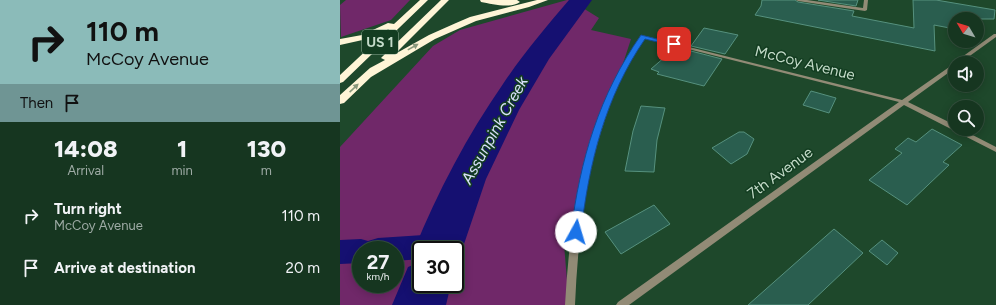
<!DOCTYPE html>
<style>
:root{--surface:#163620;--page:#1f3e29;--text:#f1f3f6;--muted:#9eaba5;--line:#35503e}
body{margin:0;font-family:Figtree,sans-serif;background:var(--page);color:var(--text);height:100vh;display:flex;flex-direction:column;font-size:15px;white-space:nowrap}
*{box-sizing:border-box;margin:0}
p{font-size:13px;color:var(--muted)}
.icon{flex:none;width:22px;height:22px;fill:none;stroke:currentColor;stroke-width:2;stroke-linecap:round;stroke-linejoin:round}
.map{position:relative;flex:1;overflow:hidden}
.details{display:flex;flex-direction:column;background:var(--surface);width:340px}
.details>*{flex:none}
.guide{background:#8bbbb9;color:#111;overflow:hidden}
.needle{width:26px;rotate:308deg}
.fabs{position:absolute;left:608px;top:12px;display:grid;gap:8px}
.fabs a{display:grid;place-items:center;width:36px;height:36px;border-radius:50%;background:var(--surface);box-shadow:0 2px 10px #0003,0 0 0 1px var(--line);font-size:20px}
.speed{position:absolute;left:12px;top:241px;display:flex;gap:8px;font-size:20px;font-weight:700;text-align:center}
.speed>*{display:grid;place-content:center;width:52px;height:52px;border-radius:50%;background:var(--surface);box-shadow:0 2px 10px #0003,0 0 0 1px var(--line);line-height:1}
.speed small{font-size:10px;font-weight:400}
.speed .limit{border:2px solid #111;border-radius:6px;background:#fff;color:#111}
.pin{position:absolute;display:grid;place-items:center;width:34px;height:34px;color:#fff;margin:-17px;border-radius:8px;box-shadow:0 2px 6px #0006}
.me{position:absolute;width:44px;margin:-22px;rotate:6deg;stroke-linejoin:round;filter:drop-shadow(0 0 3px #0008)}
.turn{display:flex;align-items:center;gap:14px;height:84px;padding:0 20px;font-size:18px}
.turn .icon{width:52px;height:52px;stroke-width:2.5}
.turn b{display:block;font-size:28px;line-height:34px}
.then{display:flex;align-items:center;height:38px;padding:0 20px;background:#0003;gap:8px;font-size:15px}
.eta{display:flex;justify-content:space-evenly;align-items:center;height:68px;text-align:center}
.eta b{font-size:24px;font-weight:800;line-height:28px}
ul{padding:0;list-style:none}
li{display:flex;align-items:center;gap:12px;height:52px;padding:0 20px}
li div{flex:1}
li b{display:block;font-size:15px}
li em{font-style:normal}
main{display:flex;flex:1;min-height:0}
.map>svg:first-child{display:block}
.green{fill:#702869;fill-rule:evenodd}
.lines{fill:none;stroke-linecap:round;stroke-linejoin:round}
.canal{fill:#151071;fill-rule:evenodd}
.river{fill:#151071;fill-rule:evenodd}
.building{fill:#2a5e4f;stroke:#56917e}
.minor{fill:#928b76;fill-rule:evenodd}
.highway{fill:#fff5d7;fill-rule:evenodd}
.oneway{fill:#89997c}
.route{fill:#1a73e8;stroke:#114b97}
.labels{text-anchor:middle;stroke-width:3;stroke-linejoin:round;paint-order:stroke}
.shield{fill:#133d21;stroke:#8fac97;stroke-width:1}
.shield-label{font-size:14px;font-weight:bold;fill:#c4dbc9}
.street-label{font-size:15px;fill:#c4dbc9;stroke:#133d21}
.water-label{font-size:16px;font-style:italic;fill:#d9e1fb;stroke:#133d21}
</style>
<main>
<section class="details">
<div class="guide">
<div class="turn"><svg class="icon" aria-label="right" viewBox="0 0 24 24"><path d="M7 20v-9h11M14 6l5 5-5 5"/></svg><div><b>110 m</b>McCoy Avenue</div></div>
<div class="then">Then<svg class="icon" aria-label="arrive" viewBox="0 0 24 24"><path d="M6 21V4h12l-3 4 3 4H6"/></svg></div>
</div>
<div class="eta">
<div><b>14:08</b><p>Arrival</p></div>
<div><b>1</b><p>min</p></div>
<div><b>130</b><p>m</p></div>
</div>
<ul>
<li><svg class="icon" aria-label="right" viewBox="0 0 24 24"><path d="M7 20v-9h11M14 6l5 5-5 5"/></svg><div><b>Turn right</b><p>McCoy Avenue</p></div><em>110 m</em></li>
<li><svg class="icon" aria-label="arrive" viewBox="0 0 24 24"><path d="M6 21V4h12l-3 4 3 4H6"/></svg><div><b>Arrive at destination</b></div><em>20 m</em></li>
</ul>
</section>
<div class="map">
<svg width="656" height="305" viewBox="0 0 656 305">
<rect width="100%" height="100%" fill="#1e482b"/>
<path class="green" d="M6 0H70L51 20 1 37 0 5Z
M227 0H230L259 18 251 30 291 39 224 244 229 305H0V147L93 46 120 30ZM21 250H55V284H21ZM81 250H115V284H81Z"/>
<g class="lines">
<path class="canal" d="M99 234 109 238 113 246 111 250H81V259L55 261V250H21V263L0 264V240L21 239 28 241 38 238Z"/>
<path class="river" d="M229 0H252L209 59 179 110 146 179 122 250 115 265V250H81V284H111L106 305H52L68 267 80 262 74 250C98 191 127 136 163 84 183 54 206 27 229 0Z"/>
</g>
<path class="building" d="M422 0H455L458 2 514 11 512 16 574 28 573 0H596L655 10 654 19H615V29L594 25 595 51 415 15 421 6Z
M478 0H518L516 6Z
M364 28 398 35 385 54 351 46Z
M347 50 382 59 364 86 317 74 319 72 311 69 326 56 340 60Z
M471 91 496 98 489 113 463 105Z
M301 106 325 108 317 140 314 172 285 171 293 131Z
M592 129 622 145 603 162 609 165 567 205 529 180 562 153 555 149 568 138 576 142Z
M399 132H404L414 139 407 154 391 164 372 148Z
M314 205 330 224 281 254 265 232Z
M494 229 523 253 468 305H408Z
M542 240 558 253 547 265 529 251Z"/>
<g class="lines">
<path class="minor" d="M456 0H467L523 8 524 0H528L527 10 525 11 458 1Z
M654 34H656V37L620 63H615V68L568 102 615 125V129H621L656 147V152L564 105 289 305H276L278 302 559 102 304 38C292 58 280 78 272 100 246 166 238 235 235 305H225C229 234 238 165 266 99 275 77 288 55 301 35L562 100 615 63V62Z"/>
<path class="highway" d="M80 0H88L3 82 0 83V75L49 29 27 39 0 45V39L22 35 48 23 54 24Z
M101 0H109L55 54 89 35 116 23 130 17 197 0H208L189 7 136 21 95 39 31 77 4 103 0 104V95L30 68 45 60 41 58 43 56Z
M140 0H177L180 2C171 9 152 4 141 2Z"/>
</g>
<defs><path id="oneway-solid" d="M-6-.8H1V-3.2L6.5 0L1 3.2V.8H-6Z"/></defs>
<g class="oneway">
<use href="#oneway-solid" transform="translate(73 47) rotate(-29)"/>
<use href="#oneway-solid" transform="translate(14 88) rotate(-43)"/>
</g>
<path class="route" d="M301 35 337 44 334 46 305 39C265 97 249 163 241 232L240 236 236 237 232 236 231 232C240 160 259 95 301 35Z"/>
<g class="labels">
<rect class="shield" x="22" y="30" width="36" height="24" rx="3"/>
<g class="shield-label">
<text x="40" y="47">US 1</text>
</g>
<g class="street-label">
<text transform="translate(465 63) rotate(14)" y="5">McCoy Avenue</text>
<text transform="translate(440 173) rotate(-36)" y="5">7th Avenue</text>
</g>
<g class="water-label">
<text transform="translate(154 130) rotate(-61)" y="6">Assunpink Creek</text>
</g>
</g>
</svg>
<div class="fabs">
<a><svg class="needle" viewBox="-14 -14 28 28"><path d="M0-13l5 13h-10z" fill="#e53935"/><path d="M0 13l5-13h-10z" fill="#9eaba5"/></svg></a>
<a><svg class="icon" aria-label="sound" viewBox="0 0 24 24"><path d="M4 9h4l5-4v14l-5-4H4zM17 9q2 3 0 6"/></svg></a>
<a><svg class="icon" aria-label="search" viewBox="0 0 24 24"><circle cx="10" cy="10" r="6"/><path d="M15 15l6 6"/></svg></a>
</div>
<div class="speed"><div>27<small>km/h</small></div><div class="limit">30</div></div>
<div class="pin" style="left:334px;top:44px;background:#d93025"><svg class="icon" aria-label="arrive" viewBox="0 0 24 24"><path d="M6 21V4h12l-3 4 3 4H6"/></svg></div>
<svg class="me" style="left:236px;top:232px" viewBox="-20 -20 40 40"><circle r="19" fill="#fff"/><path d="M0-13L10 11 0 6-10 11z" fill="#1a73e8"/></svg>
</div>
</main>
